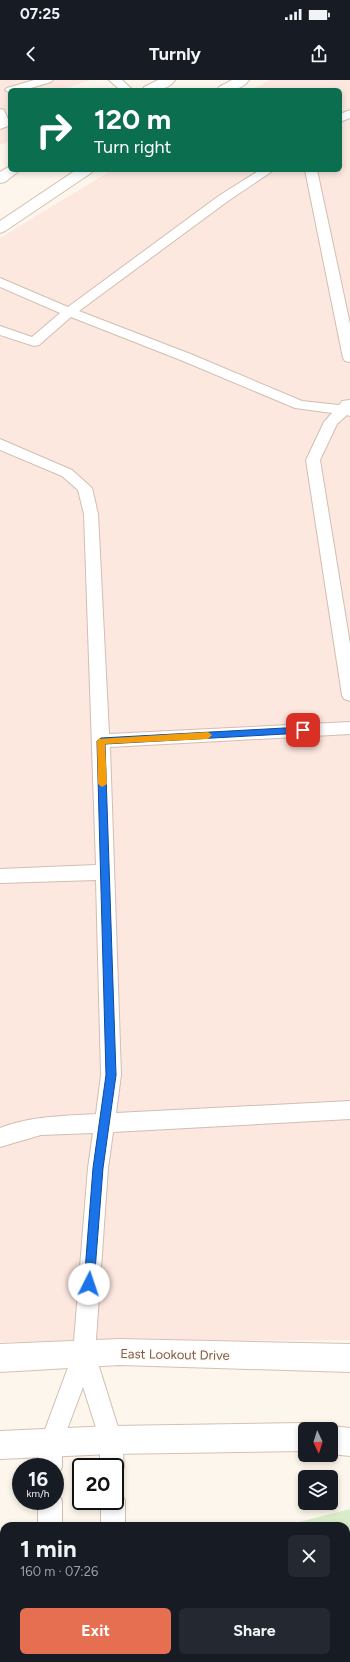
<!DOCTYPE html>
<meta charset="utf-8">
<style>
:root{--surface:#171b24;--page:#242831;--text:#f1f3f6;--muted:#9ea1a6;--accent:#e76f51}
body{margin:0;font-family:Figtree,sans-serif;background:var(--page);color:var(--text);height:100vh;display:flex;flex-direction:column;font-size:15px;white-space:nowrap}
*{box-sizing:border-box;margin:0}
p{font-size:13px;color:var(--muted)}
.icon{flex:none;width:22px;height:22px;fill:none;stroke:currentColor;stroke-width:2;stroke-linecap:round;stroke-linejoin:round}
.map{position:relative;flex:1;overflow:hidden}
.panel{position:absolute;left:0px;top:1442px;width:350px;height:140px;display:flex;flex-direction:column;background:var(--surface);border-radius:12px 12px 0 0;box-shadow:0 2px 6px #0003}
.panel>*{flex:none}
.banner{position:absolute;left:8px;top:8px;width:334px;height:84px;border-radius:6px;box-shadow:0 2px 6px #0003;background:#0b6e4f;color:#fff;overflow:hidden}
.needle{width:26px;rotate:176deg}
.fabs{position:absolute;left:298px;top:1342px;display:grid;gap:8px}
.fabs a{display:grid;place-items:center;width:40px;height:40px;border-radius:6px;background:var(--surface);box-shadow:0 2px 6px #0003;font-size:20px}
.speed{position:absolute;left:12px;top:1378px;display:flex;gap:8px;font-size:20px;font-weight:700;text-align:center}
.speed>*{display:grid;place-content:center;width:52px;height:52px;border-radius:50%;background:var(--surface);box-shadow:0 2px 6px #0003;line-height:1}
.speed small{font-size:10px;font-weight:400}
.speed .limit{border:2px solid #111;border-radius:6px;background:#fff;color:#111}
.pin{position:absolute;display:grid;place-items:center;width:34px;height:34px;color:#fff;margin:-17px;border-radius:8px;box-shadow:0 2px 6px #0006}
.me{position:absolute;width:44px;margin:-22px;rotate:4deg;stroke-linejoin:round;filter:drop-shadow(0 0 3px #0008)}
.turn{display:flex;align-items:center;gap:14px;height:84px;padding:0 20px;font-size:18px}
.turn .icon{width:52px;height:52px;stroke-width:2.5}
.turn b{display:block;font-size:28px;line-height:34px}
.round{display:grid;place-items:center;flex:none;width:42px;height:42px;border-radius:6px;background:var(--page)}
.headline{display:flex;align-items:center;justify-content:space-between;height:68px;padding:0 20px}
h1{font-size:24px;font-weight:700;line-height:30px}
.button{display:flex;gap:8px;margin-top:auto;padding:8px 20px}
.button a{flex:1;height:46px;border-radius:6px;background:var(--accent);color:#fff;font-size:16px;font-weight:700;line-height:46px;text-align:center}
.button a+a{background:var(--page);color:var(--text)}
.status{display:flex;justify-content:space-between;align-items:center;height:28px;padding:0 20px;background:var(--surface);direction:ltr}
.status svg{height:11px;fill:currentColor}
header{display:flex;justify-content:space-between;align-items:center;height:52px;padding:0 20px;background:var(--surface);font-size:18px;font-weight:700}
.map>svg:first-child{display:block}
.commercial{fill:#fde8e0}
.green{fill:#d8ecc9}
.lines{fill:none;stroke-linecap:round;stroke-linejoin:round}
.lane-casing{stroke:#d1beb0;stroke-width:2}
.secondary-casing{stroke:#d6c0b0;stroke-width:2}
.lane{fill:#fff;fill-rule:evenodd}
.secondary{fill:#fff;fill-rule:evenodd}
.route{fill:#1a73e8;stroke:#114b97}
.slow{fill:#f59e0b}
.labels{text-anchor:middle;stroke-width:3.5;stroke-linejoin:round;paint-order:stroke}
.near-street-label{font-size:13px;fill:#7a5c4d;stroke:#fffaf3}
</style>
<div class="status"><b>07:25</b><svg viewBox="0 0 49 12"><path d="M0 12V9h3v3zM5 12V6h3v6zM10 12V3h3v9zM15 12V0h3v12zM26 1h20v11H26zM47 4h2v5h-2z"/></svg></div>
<header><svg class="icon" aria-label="back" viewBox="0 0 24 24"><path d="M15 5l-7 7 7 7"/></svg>Turnly<svg class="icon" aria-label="share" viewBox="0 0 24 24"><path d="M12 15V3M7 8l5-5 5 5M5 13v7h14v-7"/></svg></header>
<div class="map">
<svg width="350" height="1582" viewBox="0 0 350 1582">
<rect width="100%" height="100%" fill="#fdf6ec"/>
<path class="commercial" d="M0 0H90L60 10H10V61L0 65Z
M270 0H350V1260L0 1262V158L112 90H340V10H251Z"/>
<path class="green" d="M350 1429V1503L346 1501V1446H294L295 1443Z"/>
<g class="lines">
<g class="lane-casing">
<path id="lane" d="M34 0H53L51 2 24 10H10V13L5 10 7 8Z
M109 0H122L133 10H120Z
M0 29 4 30 10 44 8 46 0 49Z
M350 30V38L340 42V34Z
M260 90H274L228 121 79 231 193 275 302 321 339 325 342 321 350 320V336L347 335 337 344 320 380 350 564V621L344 619 342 615 306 380 324 342 332 333 295 328 183 281 71 237 39 265 34 266 0 255V246L32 257 60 233 0 207V198L68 227 220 115Z
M305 90H317L350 244V282L345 281 343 278Z
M0 359 72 390 92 408 98 434 109 654 350 642V654L110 667 121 995 116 1033 350 1021V1039L113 1052 108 1088 95 1274 122 1360 124 1387 120 1395 115 1397V1387H100V1360L83 1307 62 1363V1387L58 1395 55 1396V1387H38L40 1363 73 1274 88 1088 93 1053 41 1055 0 1067V1048C31 1036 63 1036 96 1034L101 995 96 800 0 803V789L96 785 84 434 78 410 62 396 0 370Z
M115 1410 121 1413 125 1421V1446H101V1421H115Z
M55 1411 58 1413 62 1421V1446H38V1421H55Z
M39 1578H63V1582H39Z
M103 1578H127V1582H103Z"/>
</g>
<g class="secondary-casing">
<path id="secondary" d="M158 0H175C168 11 154 10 142 10L144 7Z
M232 0H249C242 11 229 10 217 10L219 7Z
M10 86V90H20L5 102 0 103V92Z
M76 90H93L91 93 5 151 0 153V141Z
M120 1259 350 1264V1292L120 1285 0 1292V1264Z
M305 1343 315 1347 316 1349H305V1371L111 1374 0 1379V1351L111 1346Z
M331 1346 350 1348V1376L331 1374V1349H324Z"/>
</g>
<use href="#lane" class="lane"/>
<use href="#secondary" class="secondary"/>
</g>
<path class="route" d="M303 647 308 650 303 653 105 664 116 995 103 1088 94 1204 93 1208 89 1210 85 1208 84 1204 93 1088 106 995 97 661 101 658Z"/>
<path class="slow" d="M208 652 212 655 208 659 105 664 107 704 102 707 98 704 97 661 98 659Z"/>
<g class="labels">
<g class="near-street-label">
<text transform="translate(175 1274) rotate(1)" y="5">East Lookout Drive</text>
</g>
</g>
</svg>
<div class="fabs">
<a><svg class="needle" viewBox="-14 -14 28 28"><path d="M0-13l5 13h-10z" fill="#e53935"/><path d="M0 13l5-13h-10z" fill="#9ea1a6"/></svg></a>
<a><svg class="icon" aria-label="layers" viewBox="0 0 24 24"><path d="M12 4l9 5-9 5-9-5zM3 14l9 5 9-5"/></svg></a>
</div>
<div class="speed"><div>16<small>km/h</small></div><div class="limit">20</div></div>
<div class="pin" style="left:303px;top:650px;background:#d93025"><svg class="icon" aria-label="arrive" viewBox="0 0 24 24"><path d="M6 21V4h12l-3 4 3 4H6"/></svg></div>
<svg class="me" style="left:89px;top:1204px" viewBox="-20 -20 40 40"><circle r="19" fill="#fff"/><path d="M0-13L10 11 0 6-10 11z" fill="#1a73e8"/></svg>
<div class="banner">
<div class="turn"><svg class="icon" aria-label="right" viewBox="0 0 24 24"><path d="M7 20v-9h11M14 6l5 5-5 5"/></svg><div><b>120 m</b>Turn right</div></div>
</div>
<section class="panel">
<div class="headline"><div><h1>1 min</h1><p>160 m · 07:26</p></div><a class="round"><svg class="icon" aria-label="close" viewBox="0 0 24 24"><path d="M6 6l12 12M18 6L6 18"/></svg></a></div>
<div class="button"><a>Exit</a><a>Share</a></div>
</section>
</div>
